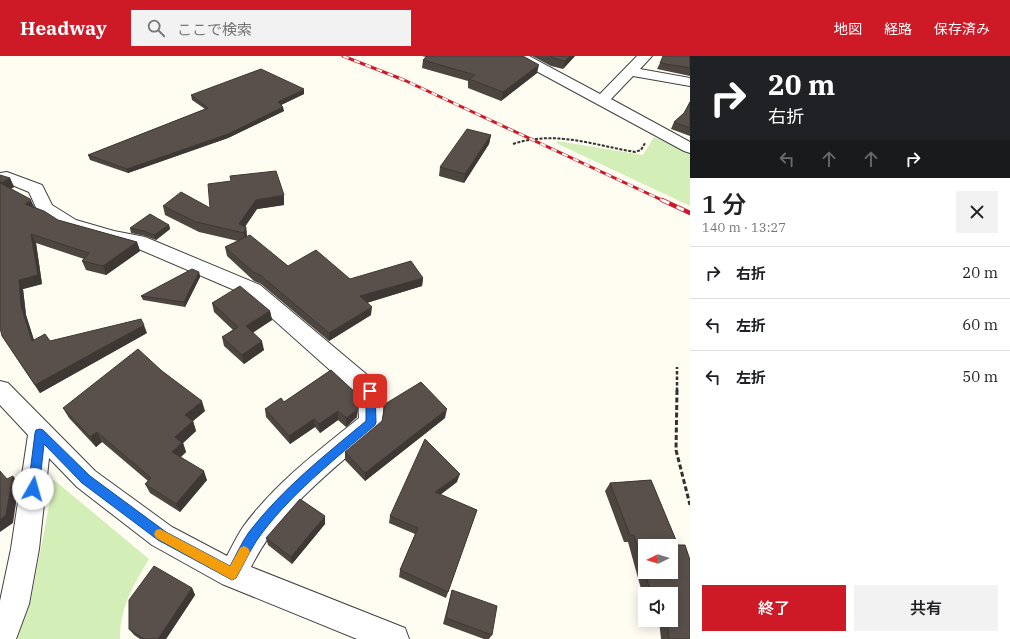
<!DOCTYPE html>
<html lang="ja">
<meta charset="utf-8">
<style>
:root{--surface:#fff;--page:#f2f2f2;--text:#202124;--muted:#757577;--line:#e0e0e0;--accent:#cd1a26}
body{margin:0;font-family:"IBM Plex Serif","Noto Sans JP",serif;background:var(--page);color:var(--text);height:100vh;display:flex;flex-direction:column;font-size:15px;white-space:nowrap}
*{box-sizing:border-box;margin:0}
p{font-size:13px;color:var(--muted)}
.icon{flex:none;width:22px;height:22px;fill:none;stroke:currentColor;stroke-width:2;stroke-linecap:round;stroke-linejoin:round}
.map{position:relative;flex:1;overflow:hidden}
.drawer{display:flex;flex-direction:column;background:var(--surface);width:320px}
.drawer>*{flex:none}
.hud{background:#202124;color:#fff;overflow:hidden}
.needle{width:26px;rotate:265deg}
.controls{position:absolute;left:638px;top:483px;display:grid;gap:8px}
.controls a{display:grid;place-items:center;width:40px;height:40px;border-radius:0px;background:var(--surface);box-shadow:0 2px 10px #0003;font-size:20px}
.pin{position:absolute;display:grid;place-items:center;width:34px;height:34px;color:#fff;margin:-17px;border-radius:8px;box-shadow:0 2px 6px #0006}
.me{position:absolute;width:44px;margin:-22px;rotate:7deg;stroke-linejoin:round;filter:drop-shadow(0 0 3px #0008)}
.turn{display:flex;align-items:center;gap:14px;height:84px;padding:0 12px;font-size:18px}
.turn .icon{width:52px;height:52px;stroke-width:2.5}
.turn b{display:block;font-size:28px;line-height:34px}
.lanes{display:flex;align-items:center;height:38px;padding:0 12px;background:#0003;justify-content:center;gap:20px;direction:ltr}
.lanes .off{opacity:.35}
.round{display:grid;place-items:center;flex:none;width:42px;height:42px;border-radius:0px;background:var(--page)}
.head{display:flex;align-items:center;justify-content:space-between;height:68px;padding:0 12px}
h1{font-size:24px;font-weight:600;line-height:30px}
.button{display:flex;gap:8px;margin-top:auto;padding:8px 12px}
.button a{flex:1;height:46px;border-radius:0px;background:var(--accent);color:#fff;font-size:16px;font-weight:600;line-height:46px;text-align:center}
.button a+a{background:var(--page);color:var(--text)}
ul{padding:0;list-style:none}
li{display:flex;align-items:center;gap:12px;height:52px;padding:0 12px;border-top:1px solid var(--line)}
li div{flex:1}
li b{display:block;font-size:15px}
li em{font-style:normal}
header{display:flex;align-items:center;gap:24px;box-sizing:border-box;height:56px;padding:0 20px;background:var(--accent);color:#fff}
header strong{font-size:19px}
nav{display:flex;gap:22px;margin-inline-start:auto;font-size:14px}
.search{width:280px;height:36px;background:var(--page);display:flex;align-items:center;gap:10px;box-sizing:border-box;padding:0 14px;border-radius:0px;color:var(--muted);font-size:15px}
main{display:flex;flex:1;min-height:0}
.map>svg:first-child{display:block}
.green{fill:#d4eeb7}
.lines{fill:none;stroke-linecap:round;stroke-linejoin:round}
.minor-casing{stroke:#424242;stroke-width:2}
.path-far2{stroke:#313131;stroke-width:2;stroke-dasharray:3 1.5;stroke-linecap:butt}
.path-far1{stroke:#313131;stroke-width:2.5;stroke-dasharray:3.5 2;stroke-linecap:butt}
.path{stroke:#313131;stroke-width:3;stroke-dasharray:5 2.5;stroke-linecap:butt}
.minor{fill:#fff;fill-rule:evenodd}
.rail-far1-casing{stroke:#cd1a26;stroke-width:3}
.rail-casing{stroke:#cd1a26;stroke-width:4.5}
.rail-far1{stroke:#fff;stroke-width:2;stroke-dasharray:6;stroke-linecap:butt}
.rail{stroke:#fff;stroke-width:3;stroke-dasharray:8;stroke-linecap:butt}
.wall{fill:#4d4540;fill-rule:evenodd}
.shaded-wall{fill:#3e3834}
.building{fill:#59504b;stroke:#3e3834;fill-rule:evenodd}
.route{fill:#1a73e8;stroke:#114b97}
.slow{fill:#f59e0b}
</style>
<header>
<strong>Headway</strong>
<div class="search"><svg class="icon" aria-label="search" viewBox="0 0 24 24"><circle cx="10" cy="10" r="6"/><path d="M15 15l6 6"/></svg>ここで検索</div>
<nav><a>地図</a><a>経路</a><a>保存済み</a></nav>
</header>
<main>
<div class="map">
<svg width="690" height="583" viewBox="0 0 690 583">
<rect width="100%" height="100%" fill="#fffcf2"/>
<path class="green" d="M654 81 690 97V150L556 87 557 85 643 99Z
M54 424 149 503C133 530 120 551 120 583H17L31 544 51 439 50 428Z"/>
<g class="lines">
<g class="minor-casing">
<path id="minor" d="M512 0H529L600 38 637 0H652L640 13 690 22V30L633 20 611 43 690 86V97L684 95 514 3Z
M7 116 42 129 52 149 76 164 114 175 145 181 260 229 378 328C384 340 385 361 380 373 332 414 279 454 251 511L405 572 409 583H357L222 528 152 489 77 431 49 402 39 493 29 548 16 583H0V545L11 493 28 379 0 349V325L8 327 95 415 172 471 227 500C232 490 237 480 243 471 274 428 318 395 359 362L358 339 246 239 134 191 113 187 62 172 38 156 29 136 5 126 0 127V117Z"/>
</g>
<path class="path-far2" d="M513 88C555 74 593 89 635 96L641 94 645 87"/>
<path class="path-far1" d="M677 335V311"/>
<path class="path" d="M677 334 676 394 690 449"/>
<use href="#minor" class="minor"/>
<g class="rail-far1-casing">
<path id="rail-far1" d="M343 0 404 24 664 145"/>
</g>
<g class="rail-casing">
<path id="rail" d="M662 144 690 157"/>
</g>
<use href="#rail-far1" class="rail-far1"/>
<use href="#rail" class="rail"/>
</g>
<path class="wall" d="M422 0H523L537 17 501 45 468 32V25L422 12 423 4 426 1Z
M532 0H575L563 13 551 10Z
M690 0V20L657 13 660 7Z
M304 38 281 49 284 55 228 82 128 117 90 104 88 99 205 53 192 44 191 39Z
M690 46V80L671 73 674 66 684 57Z
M491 79 489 88 464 127 439 120 440 111Z
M10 122 14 131 11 133 30 143 35 152 58 164 137 186 140 195 106 219 86 214 82 205 84 203 36 187 42 228 23 233 26 259 34 284 50 285 147 277 40 337 2 280Z
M231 125 284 149 257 153 245 171H246L247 180 288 210 350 223 423 222 422 230 367 247 371 259 329 285 261 228 254 225 227 200 225 191 238 185 199 176 165 159 163 150 210 152Z
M169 169 170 173 156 184 145 180 131 177 130 172Z
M199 216 200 221 185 251 143 244 141 240Z
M212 247 270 255 272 264 253 276 264 294 244 308 224 290 222 281 233 274 214 256Z
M331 314 357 361 346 371 338 364 320 377 315 371 290 388 266 361 265 353 284 346Z
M63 352 205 355 193 365 196 375 183 387 186 396 181 401 207 424 180 456 150 437 145 428 148 425 102 386 96 391 69 362Z
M445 362 365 425 345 404V396Z
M651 424 678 489H685L690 504V583H661L659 564H671V538H645V547L628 486H624L605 435 610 427ZM645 490H671V516H645Z
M457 426 440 439 477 454 446 542 399 521 400 514 415 478 389 467 390 460Z
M325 468 292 508 268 489 266 482Z
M192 532 195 539 166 583H140L134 579 129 573Z
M452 534 492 579 489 583H484L443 568 450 541Z"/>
<path class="shaded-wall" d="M570 0H575L563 13 565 5Z
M539 9 537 17 501 45 503 36Z
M304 33V38L279 50 278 46Z
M283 51 284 55 228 82 128 117 127 113Z
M491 79 489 88 464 127 465 118Z
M10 122 14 131 4 136 0 129V127Z
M284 139V149L257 153 240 177 239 168 256 144Z
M31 145 35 154 25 148Z
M169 169 170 173 156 184 154 179Z
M246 171 247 181 245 187 244 177Z
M31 178 36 187 42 228 23 233 26 259 37 294 32 285 21 250 19 224Z
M137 186 140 195 106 219 103 210Z
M199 216 200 221 185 251 184 246Z
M423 222 422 230 359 249 360 240Z
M372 251 371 259 329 285V277Z
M270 255 272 264 248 280 246 270Z
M144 269 147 277 40 337 35 329Z
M262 285 264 294 244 308 242 299Z
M202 345 205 355 188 369 185 359Z
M358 353 357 361 346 371V362Z
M447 353 445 362 365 425V417Z
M338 355V364L320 377 319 368Z
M314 363 315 371 290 388 289 380Z
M193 365 196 375 183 387 186 396 176 405 172 396 175 381Z
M97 376 102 386 96 391 90 381Z
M204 415 207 424 180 456 176 448Z
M460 418 457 426 433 444 435 436Z
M13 420 19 428 13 467 0 476V464Z
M325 460V468L292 508 291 501Z
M192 532 195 539 166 583H158Z"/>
<path class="building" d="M427 0H523L539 9 503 36 469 23 475 19 423 4Z
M550 0H570L565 5 553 2Z
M663 0H690V12L660 7Z
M261 13 304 33 278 46 283 51 228 78 127 113 88 99 208 52 191 39Z
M690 46V72L674 66 684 57Z
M467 73 491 79 465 118 440 111Z
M276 115 284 139 256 144 239 168 246 171 244 177 196 166 163 150 181 136 210 152 208 128 231 125 230 120Z
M0 119 10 122 0 127Z
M0 127 30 143 31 145 25 148 44 155 58 164 137 186 103 210 82 205 89 197 31 178 38 219 19 224 21 250 32 285 45 278 50 285 141 263 144 269 35 329 2 280 0 272Z
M150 158 169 169 154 179 144 175 130 172Z
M250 179 288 210 316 194 350 223 411 205 423 222 360 240 372 251 329 277 260 219 253 216 225 191Z
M192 213 199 216 184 246 141 240Z
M240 230 270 255 246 270 262 285 242 299 222 281 238 271 212 247Z
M138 293 162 315 202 345 185 359 193 365 175 381 182 387 172 396 204 415 176 448 145 428 151 422 97 376 90 381 63 352Z
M331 314 357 338 358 353 346 362 338 355 319 368 314 363 289 380 265 353 281 342 284 346Z
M421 326 447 353 365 417 345 396 382 365 385 348Z
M425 383 460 418 435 436 477 454 448 536 400 514 418 472 390 460Z
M0 415 7 423 13 420 6 459 0 464Z
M651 424 678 489H685L690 504V583H669L667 564H671V538H651L634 479H630L610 427ZM645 490H671V516H645Z
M300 443 325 460 291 501 266 482Z
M154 510 192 532 158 583H144L129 573V544Z
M452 534 497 550 492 579 446 562Z"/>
<path class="route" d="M370 331 374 332 375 335 376 366 375 369C335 403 287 441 257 484 249 496 243 510 236 522L232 524 158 484 82 427 44 388 39 433 37 437 33 438 29 437 28 433 35 377 36 374 40 373 43 374 90 420 166 476 230 510C236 499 242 486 249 476 282 433 325 399 366 365V335L367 332Z"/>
<path class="slow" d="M160 473 230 510 240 492 244 490 248 492 250 496 236 522 232 524 156 482 154 478 156 474Z"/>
</svg>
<div class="controls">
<a><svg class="needle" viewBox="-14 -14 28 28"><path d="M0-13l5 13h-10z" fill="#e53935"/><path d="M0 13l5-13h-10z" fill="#757577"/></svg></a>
<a><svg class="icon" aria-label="sound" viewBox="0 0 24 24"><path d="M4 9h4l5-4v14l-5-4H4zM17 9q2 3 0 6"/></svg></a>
</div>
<div class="pin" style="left:370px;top:335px;background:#d93025"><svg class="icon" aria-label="arrive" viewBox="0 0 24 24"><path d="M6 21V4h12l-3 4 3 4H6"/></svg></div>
<svg class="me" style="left:33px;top:433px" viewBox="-20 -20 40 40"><circle r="19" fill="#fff"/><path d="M0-13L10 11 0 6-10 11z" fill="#1a73e8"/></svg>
</div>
<section class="drawer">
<div class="hud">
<div class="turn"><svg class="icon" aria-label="right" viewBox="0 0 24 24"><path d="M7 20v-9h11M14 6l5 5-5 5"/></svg><div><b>20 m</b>右折</div></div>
<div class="lanes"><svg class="icon off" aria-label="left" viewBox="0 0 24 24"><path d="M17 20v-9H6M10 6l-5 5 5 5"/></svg><svg class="icon off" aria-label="ahead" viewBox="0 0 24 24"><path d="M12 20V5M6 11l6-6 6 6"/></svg><svg class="icon off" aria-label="ahead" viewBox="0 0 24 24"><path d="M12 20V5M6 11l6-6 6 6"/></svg><svg class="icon" aria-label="right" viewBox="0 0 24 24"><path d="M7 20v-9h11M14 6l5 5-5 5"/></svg></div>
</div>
<div class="head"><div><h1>1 分</h1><p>140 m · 13:27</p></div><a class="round"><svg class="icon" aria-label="close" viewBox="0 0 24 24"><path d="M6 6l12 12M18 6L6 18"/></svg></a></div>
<ul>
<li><svg class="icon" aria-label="right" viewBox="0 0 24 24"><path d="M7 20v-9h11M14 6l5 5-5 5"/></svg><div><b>右折</b></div><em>20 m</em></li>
<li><svg class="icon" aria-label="left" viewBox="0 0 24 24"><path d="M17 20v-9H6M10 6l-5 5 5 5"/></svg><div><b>左折</b></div><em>60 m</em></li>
<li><svg class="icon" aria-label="left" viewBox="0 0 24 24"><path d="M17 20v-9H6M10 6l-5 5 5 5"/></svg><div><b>左折</b></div><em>50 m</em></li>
</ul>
<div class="button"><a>終了</a><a>共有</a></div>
</section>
</main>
